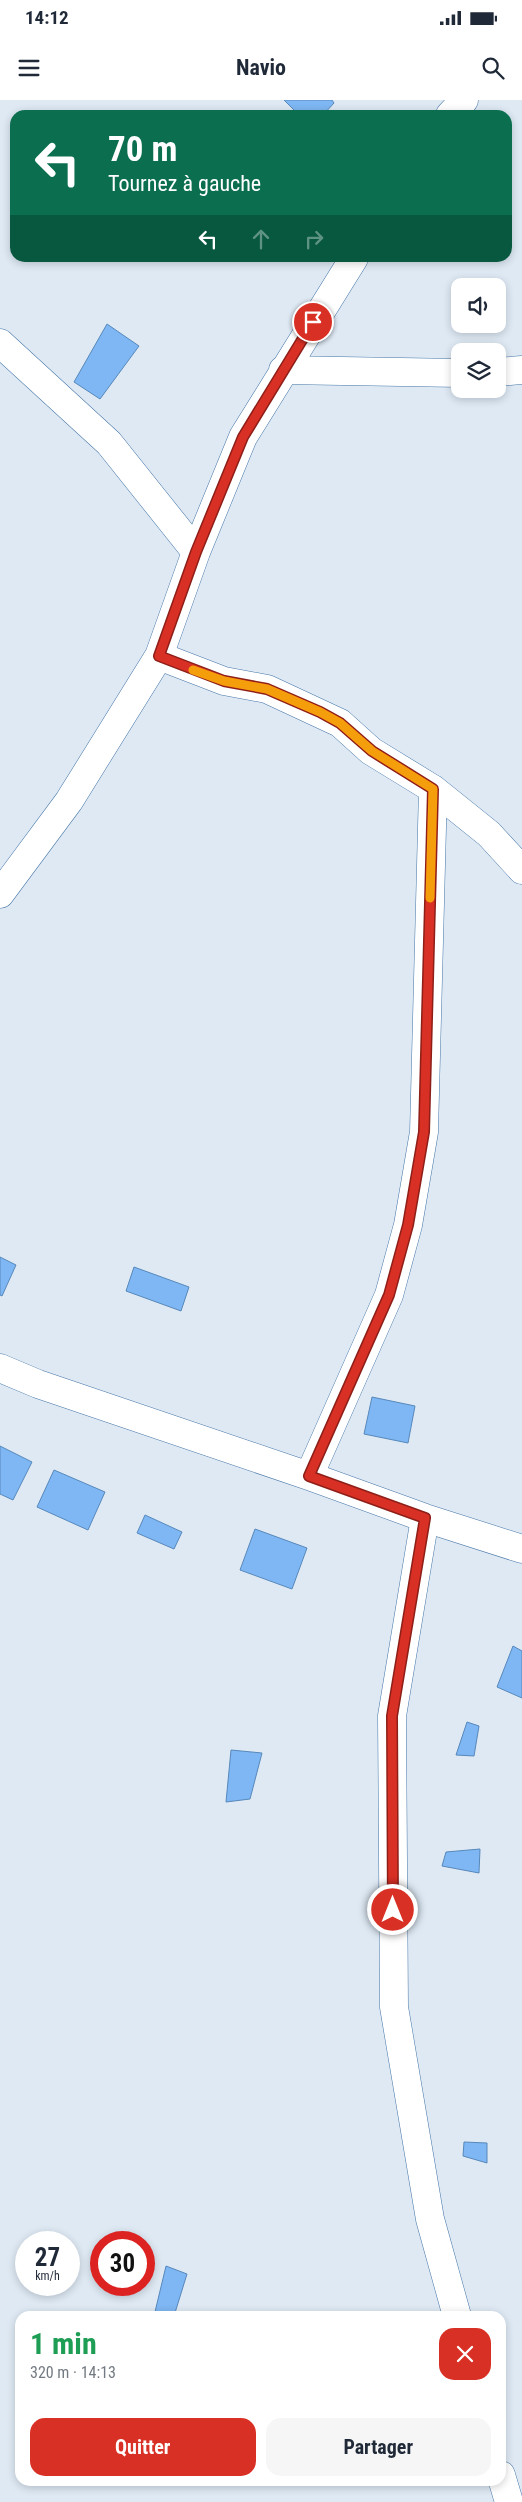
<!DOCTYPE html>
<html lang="fr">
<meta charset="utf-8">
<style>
:root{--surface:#fff;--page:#f6f6f7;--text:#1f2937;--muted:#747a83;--accent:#d93025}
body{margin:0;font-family:"Roboto Condensed",sans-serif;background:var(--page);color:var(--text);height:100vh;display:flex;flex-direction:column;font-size:19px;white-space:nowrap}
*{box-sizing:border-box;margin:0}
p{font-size:16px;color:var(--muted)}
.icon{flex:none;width:28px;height:28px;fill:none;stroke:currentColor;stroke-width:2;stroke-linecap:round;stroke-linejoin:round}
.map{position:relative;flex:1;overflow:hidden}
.drawer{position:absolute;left:15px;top:2211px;width:491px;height:175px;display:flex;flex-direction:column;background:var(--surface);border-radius:15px;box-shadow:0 2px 8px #0003}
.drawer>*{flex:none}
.guide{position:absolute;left:10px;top:10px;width:502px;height:152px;border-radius:15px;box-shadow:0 2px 8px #0003;background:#0b6e4f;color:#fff;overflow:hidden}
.buttons{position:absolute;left:451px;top:178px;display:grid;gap:10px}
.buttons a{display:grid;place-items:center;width:55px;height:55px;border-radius:10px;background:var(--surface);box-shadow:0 2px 8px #0003;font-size:25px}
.speed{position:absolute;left:15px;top:2131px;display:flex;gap:10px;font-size:25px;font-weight:700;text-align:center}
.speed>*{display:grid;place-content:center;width:65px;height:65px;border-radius:50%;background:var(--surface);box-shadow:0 2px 8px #0003;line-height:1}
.speed small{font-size:12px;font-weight:400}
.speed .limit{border:8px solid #d22;background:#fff;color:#111}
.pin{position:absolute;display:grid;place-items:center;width:42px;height:42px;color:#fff;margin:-21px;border:2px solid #fff;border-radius:50%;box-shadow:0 1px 5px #0007}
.me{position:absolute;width:55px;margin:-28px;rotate:0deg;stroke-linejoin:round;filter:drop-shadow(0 0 4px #0008)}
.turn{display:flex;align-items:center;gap:18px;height:105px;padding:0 15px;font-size:22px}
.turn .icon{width:65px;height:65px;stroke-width:2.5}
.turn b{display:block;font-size:35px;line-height:42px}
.lanes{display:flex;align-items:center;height:48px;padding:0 15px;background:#0003;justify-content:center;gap:25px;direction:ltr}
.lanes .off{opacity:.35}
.round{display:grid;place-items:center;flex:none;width:52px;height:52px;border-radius:15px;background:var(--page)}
.summary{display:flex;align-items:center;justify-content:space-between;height:85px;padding:0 15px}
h1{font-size:30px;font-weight:700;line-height:38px;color:#1e9e55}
.primary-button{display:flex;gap:10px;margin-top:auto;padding:10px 15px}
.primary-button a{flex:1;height:58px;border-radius:15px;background:var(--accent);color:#fff;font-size:20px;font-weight:700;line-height:58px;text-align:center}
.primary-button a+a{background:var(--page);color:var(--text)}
.status{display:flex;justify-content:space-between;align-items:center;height:35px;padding:0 25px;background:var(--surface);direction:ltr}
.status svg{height:14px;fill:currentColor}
header{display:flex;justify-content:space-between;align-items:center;height:65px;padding:0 15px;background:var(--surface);font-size:22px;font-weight:700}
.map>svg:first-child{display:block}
.building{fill:#7eb7f3;stroke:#5788bb}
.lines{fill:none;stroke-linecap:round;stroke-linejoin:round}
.minor-casing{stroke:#4676a8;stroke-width:29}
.minor{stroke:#fff;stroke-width:28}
.route-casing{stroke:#8d1f18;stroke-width:12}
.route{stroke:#d93025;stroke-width:9}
.slow{stroke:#f59e0b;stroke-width:9}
</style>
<div class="status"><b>14:12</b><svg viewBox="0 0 49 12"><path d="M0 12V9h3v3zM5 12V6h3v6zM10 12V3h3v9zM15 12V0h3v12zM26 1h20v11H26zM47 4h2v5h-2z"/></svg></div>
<header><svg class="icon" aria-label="menu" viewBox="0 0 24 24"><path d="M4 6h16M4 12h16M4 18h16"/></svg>Navio<svg class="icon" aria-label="search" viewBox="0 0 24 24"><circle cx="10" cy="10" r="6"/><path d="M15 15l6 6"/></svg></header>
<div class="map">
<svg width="522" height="2402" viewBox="0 0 522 2402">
<rect width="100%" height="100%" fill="#dee9f4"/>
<path class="building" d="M284 0H332L334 3 323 15H299Z
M107 224 139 246 100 299 74 282Z
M0 1157 16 1165 2 1196 0 1195Z
M134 1167 189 1187 181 1211 126 1191Z
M372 1297 415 1306 408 1343 364 1334Z
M0 1346 32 1362 13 1400 0 1394Z
M54 1370 105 1392 88 1430 37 1407Z
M145 1415 182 1432 174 1449 137 1433Z
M255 1429 307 1448 292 1489 240 1470Z
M513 1546 522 1551V1598L497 1587Z
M467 1622 479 1626 474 1656 456 1655Z
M231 1650 262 1653 250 1699 226 1702Z
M480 1749 479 1773 442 1766 446 1752Z
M464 2042 487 2043V2063L463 2056Z
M166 2166 187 2174 174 2216H154Z"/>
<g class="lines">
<g class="minor-casing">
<path id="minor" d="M450 15 464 0
M0 243 109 343 196 452
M283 270 460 273
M498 272 522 270
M159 556 224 581 267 589 340 623 371 651 433 689 489 734 522 770
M0 794 69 701 159 556 196 452 243 337 354 158
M0 1268 38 1284 309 1376 425 1418 522 1449
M309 1376 389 1195 408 1125 424 1032 433 689
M425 1418 392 1616 394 1907 430 2119 457 2216
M501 2375 509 2402"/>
</g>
<use href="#minor" class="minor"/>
</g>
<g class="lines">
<g class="route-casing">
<path id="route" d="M313 222 243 337 196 452 159 556 224 581 267 589 320 612 340 623 372 651 433 689 424 1032 408 1125 389 1195 309 1376 425 1418 392 1616 393 1810"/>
</g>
<use href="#route" class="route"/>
<path class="slow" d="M193 570 224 581 267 589 320 612 340 623 372 651 433 689 430 798"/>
</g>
</svg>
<div class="buttons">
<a><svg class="icon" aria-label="sound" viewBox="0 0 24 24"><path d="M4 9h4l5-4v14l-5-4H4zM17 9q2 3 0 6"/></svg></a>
<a><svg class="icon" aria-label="layers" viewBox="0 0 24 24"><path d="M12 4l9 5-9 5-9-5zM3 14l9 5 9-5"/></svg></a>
</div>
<div class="speed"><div>27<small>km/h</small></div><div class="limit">30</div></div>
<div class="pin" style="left:313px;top:222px;background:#d93025"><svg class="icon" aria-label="arrive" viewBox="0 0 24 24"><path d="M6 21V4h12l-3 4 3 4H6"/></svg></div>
<svg class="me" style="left:393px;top:1810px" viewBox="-20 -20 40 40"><circle r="17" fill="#d93025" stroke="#fff" stroke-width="3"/><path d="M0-11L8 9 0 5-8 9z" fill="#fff"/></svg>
<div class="guide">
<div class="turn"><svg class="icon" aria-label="left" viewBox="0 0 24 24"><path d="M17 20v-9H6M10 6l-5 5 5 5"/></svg><div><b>70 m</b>Tournez à gauche</div></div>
<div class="lanes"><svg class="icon" aria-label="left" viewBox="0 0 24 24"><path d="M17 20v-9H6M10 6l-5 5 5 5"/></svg><svg class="icon off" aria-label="ahead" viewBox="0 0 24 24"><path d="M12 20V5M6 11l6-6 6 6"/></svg><svg class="icon off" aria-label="right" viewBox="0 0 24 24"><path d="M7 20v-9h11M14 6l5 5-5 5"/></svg></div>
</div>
<section class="drawer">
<div class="summary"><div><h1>1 min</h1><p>320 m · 14:13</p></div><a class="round" style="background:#d93025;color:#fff"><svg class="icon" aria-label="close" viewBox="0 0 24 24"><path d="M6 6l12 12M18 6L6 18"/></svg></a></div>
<div class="primary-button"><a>Quitter</a><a>Partager</a></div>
</section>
</div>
